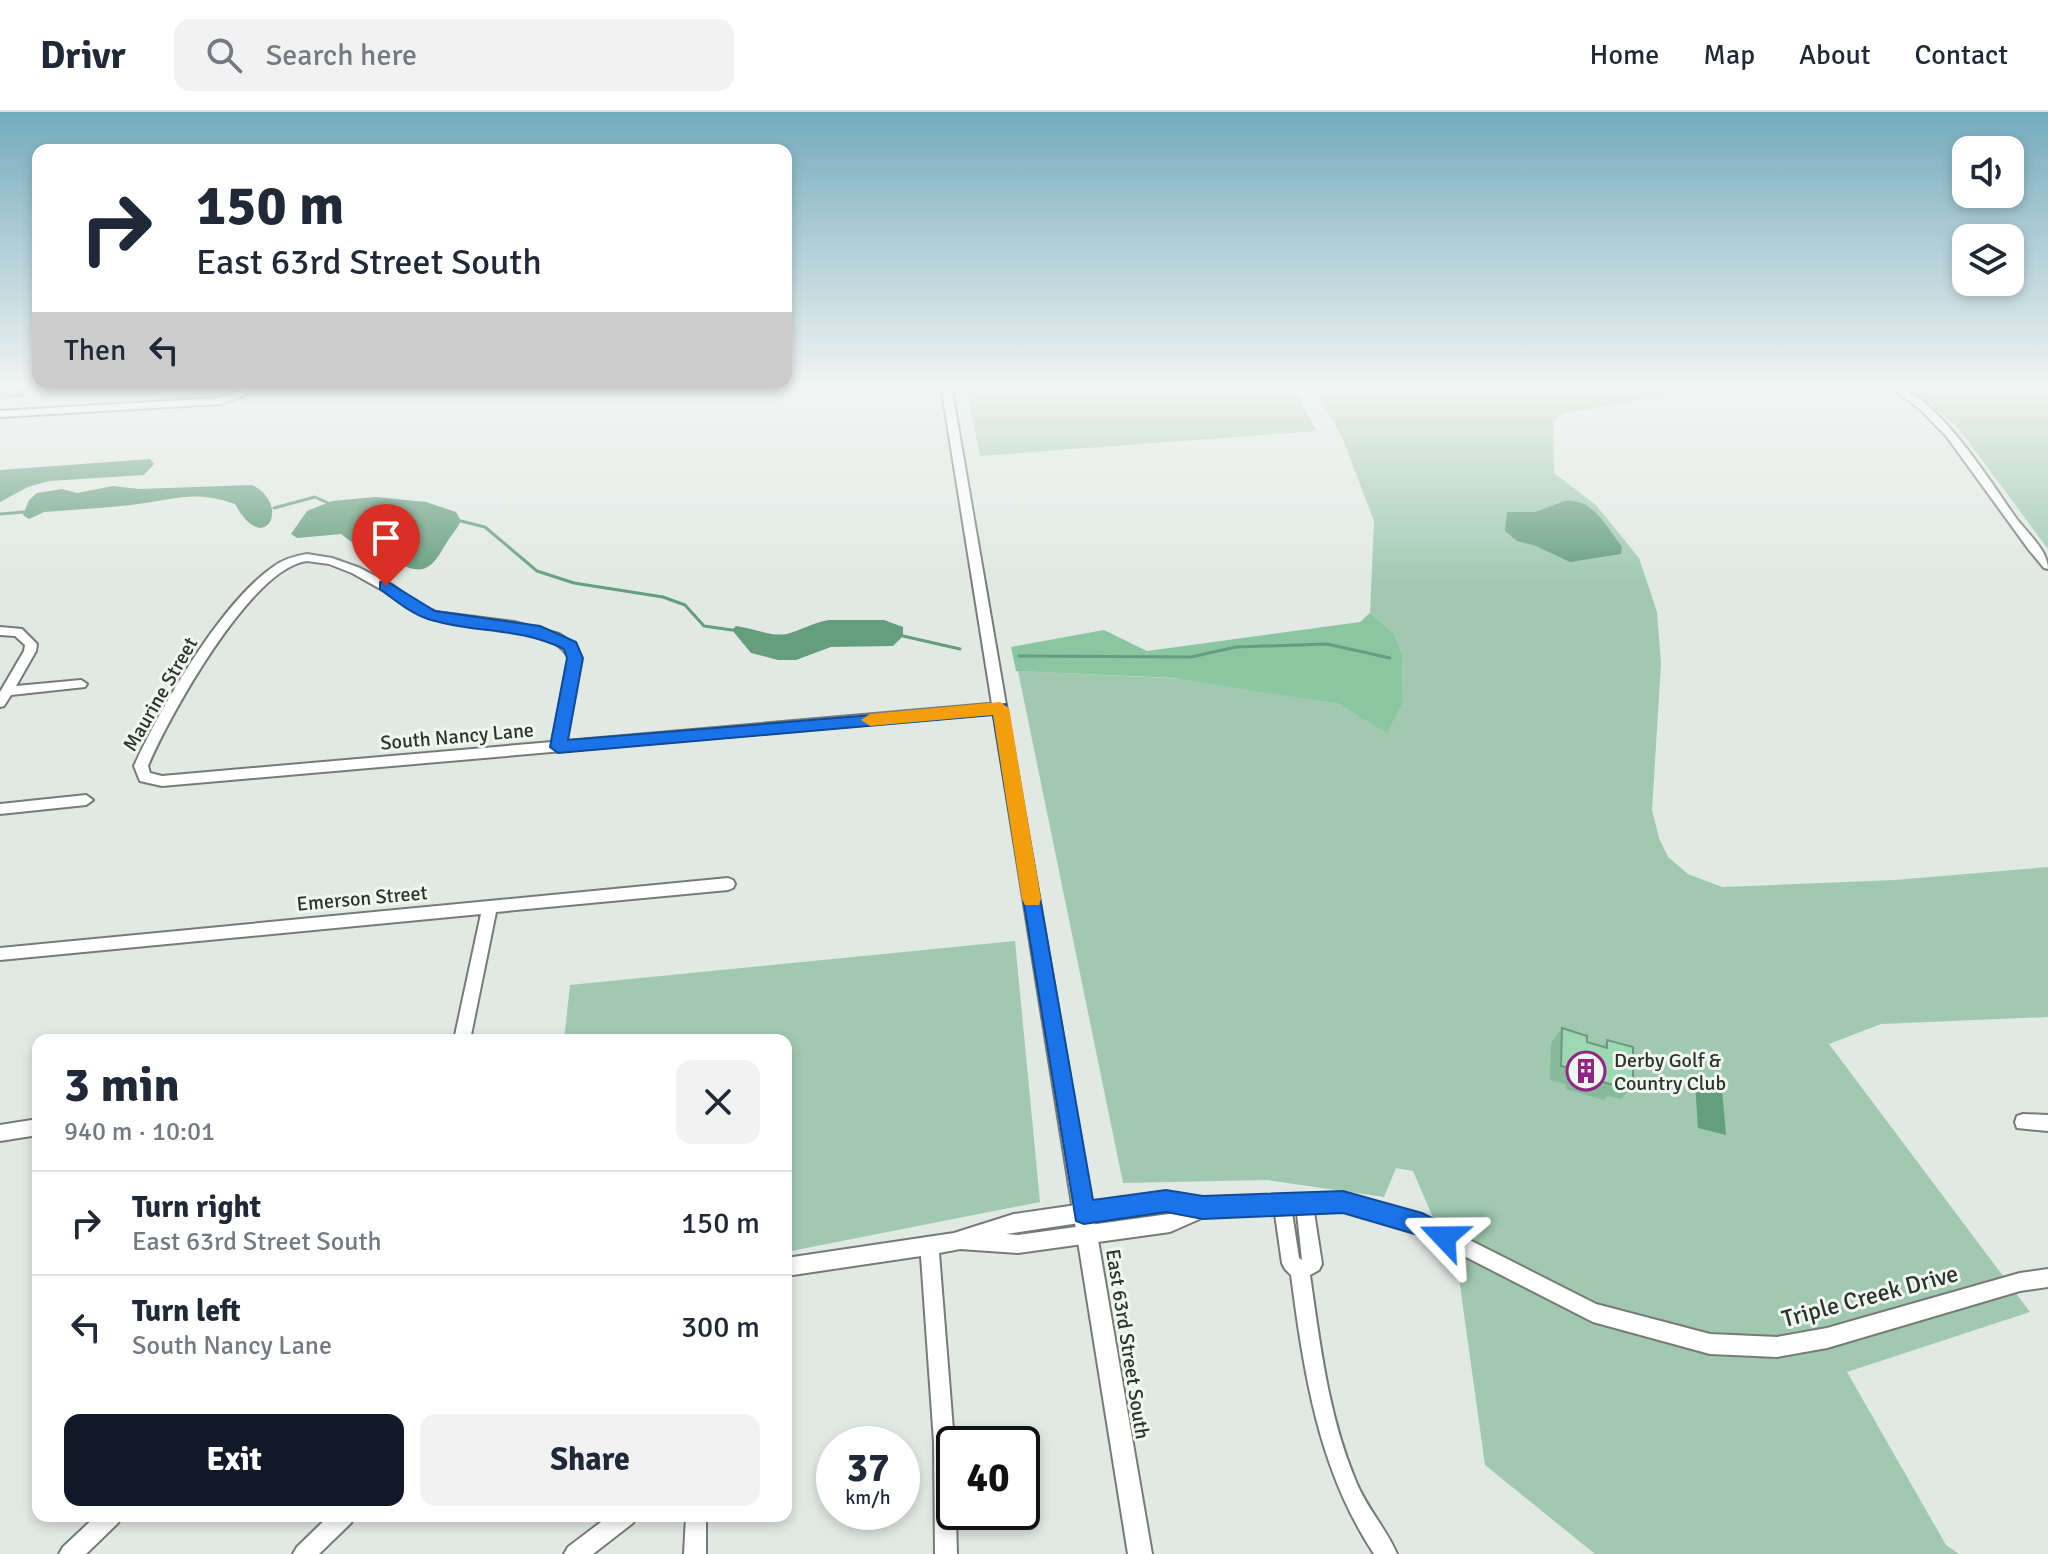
<!DOCTYPE html>
<meta charset="utf-8">
<style>
:root{--surface:#fff;--page:#f2f2f3;--text:#1f2937;--muted:#747a83;--line:#e0e1e3;--accent:#111827}
body{margin:0;font-family:Signika,sans-serif;background:var(--page);color:var(--text);height:100vh;display:flex;flex-direction:column;font-size:30px;white-space:nowrap}
*{box-sizing:border-box;margin:0}
p{font-size:26px;color:var(--muted)}
.icon{flex:none;width:44px;height:44px;fill:none;stroke:currentColor;stroke-width:2;stroke-linecap:round;stroke-linejoin:round}
.map{position:relative;flex:1;overflow:hidden}
.sheet{position:absolute;left:32px;top:922px;width:760px;height:488px;display:flex;flex-direction:column;background:var(--surface);border-radius:16px;box-shadow:0 4px 12px #0003}
.sheet>*{flex:none}
.guide{position:absolute;left:32px;top:32px;width:760px;height:244px;border-radius:16px;box-shadow:0 4px 12px #0003;background:#fff;color:var(--text);overflow:hidden}
.controls{position:absolute;left:1952px;top:24px;display:grid;gap:16px}
.controls a{display:grid;place-items:center;width:72px;height:72px;border-radius:16px;background:var(--surface);box-shadow:0 4px 12px #0003;font-size:40px}
.speed{position:absolute;left:816px;top:1314px;display:flex;gap:16px;font-size:40px;font-weight:700;text-align:center}
.speed>*{display:grid;place-content:center;width:104px;height:104px;border-radius:50%;background:var(--surface);box-shadow:0 4px 12px #0003;line-height:1}
.speed small{font-size:20px;font-weight:400}
.speed .limit{border:4px solid #111;border-radius:12px;background:#fff;color:#111}
.pin{position:absolute;display:grid;place-items:center;width:68px;height:68px;color:#fff;margin:-82px -34px;border-radius:50% 50% 50% 0;rotate:-45deg;box-shadow:0 0 8px #0007}
.pin .icon{rotate:45deg}
.me{position:absolute;width:88px;margin:-44px;rotate:293deg;stroke-linejoin:round;filter:drop-shadow(0 0 6px #0008)}
.turn{display:flex;align-items:center;gap:28px;height:168px;padding:0 32px;font-size:36px}
.turn .icon{width:104px;height:104px;stroke-width:2.5}
.turn b{display:block;font-size:56px;line-height:68px}
.then{display:flex;align-items:center;height:76px;padding:0 32px;background:#0003;gap:16px;font-size:30px}
.round{display:grid;place-items:center;flex:none;width:84px;height:84px;border-radius:16px;background:var(--page)}
.head{display:flex;align-items:center;justify-content:space-between;height:136px;padding:0 32px}
h1{font-size:48px;font-weight:700;line-height:60px}
.button{display:flex;gap:16px;margin-top:auto;padding:16px 32px}
.button a{flex:1;height:92px;border-radius:16px;background:var(--accent);color:#fff;font-size:32px;font-weight:700;line-height:92px;text-align:center}
.button a+a{background:var(--page);color:var(--text)}
ul{padding:0;list-style:none}
li{display:flex;align-items:center;gap:24px;height:104px;padding:0 32px;border-top:2px solid var(--line)}
li div{flex:1}
li b{display:block;font-size:30px}
li em{font-style:normal}
header{display:flex;align-items:center;gap:48px;box-sizing:border-box;height:112px;padding:0 40px;background:var(--surface);border-bottom:2px solid var(--line)}
header strong{font-size:38px}
nav{display:flex;gap:44px;margin-inline-start:auto;font-size:28px}
.search{width:560px;height:72px;background:var(--page);display:flex;align-items:center;gap:20px;box-sizing:border-box;padding:0 28px;border-radius:16px;color:var(--muted);font-size:30px}
.map>svg:first-child{display:block}
.green{fill:#a0c9b0}
.forest{fill:#8bc6a3}
.water{fill:#649e7c}
.lines{fill:none;stroke-linecap:round;stroke-linejoin:round}
.stream{stroke:#649e7c;stroke-width:3}
.minor-casing{stroke:#757c77;stroke-width:4}
.major-casing{stroke:#757c77;stroke-width:4}
.minor{fill:#fff;fill-rule:evenodd}
.major{fill:#fff;fill-rule:evenodd}
.wall{fill:#86ba9b}
.shaded-wall{fill:#6d977e}
.building{fill:#9cd8b4;stroke:#6d977e;stroke-width:2}
.route{fill:#1a73e8;stroke:#114b97;stroke-width:2}
.slow{fill:#f59e0b}
.labels{text-anchor:middle;stroke-width:6;stroke-linejoin:round;paint-order:stroke}
.street-label{font-size:20px;fill:#2e312f;stroke:#eff7f1}
.poi-label{font-size:20px;fill:#2e312f;stroke:#eff7f1;text-anchor:start}
.near-street-label{font-size:24px;fill:#2e312f;stroke:#eff7f1}
</style>
<header>
<strong>Drivr</strong>
<div class="search"><svg class="icon" aria-label="search" viewBox="0 0 24 24"><circle cx="10" cy="10" r="6"/><path d="M15 15l6 6"/></svg>Search here</div>
<nav><a>Home</a><a>Map</a><a>About</a><a>Contact</a></nav>
</header>
<div class="map">
<svg width="2048" height="1442" viewBox="0 0 2048 1442">
<rect width="100%" height="100%" fill="#e1e9e4"/>
<path class="green" d="M966 273H1292L1317 319 980 344Z
M1312 273H1716L1563 302 1553 309 1554 361 1596 393 1639 446 1657 500 1661 552 1652 698 1659 726 1668 745 1688 762 1722 775 1895 768 2048 755V905L1881 912 1829 932 2030 1200 1847 1260 1946 1433 1959 1442H1595L1485 1353 1459 1166 1413 1059 1396 1056 1384 1085 1267 1068 1123 1071 1018 559 1190 567 1339 592 1387 620 1403 591 1402 542 1394 521 1370 501 1374 409 1342 325Z
M1904 273H2048V437L1956 313Z
M1015 829 1040 1090 786 1140V928H564L570 873Z"/>
<path class="forest" d="M1370 501 1394 521 1402 542 1403 591 1387 621 1339 592 1175 566 1016 559 1011 535 1104 518 1147 539 1360 510Z"/>
<path class="water" d="M150 347 154 352 144 363 49 369 28 375 0 390V358Z
M252 373C292 392 265 447 235 392 195 377 171 388 131 393 102 396 73 398 44 400L29 407 23 403 29 388 37 381 62 377 77 381 113 374 139 377Z
M375 385 426 390 456 400 461 409C457 417 451 423 447 430 427 465 421 462 386 446 376 442 365 442 355 438L353 431 341 422 297 426 291 422 307 399 332 389Z
M1565 389C1593 386 1606 414 1622 435L1621 442 1570 450 1536 434 1517 429 1505 419 1507 400H1535Z
M829 508H884L903 515V524L893 534 831 535 796 548H778L751 541 732 518 736 514C752 516 772 525 787 522 802 518 811 511 829 508Z
M1695 971 1722 978 1726 1023 1698 1016Z"/>
<g class="lines">
<path class="stream" d="M274 396 315 385 328 391
M0 402 24 400
M461 409 485 415 537 459 574 471 663 485 685 493 704 514 732 518
M903 524 960 537
M1019 544 1191 545 1236 535 1327 532 1390 546"/>
<g class="minor-casing">
<path id="minor" d="M243 273H252L245 283 220 292 0 305V299L219 286 238 279Z
M1887 273C1931 273 1992 372 2016 406 2027 421 2048 438 2048 457L2044 456 2029 438 1947 325 1921 298Z
M307 442 332 446 360 456 392 473 420 493 436 500 514 510 559 522 573 531 581 546 566 629 1000 591 1006 596 1000 601 162 674 140 669 134 654C160 596 221 491 273 455 283 447 295 444 307 442ZM307 449 329 452 352 461 384 479 412 498 431 507 534 522C548 527 561 532 569 546L552 630 162 664 150 661 148 654C169 604 251 456 307 449Z
M0 515 22 517 37 532 36 539 16 574 81 568 87 572 85 575 11 583 4 594 0 595V580L24 539 25 533 15 524 0 523Z
M86 683 93 688 86 693 0 702V692Z
M728 766 733 768 735 772 733 776 728 778 496 800 470 928H454L481 802 0 848V836Z
M2023 1002 2048 1003V1019L2017 1016 2015 1010 2017 1004Z
M38 1007V1023L0 1029V1013Z
M1166 1080 1203 1087 1343 1081 1428 1107 1596 1192 1710 1222 1777 1225 1827 1216 2020 1161 2048 1157V1175L2020 1179 1827 1236 1777 1245 1710 1242 1593 1210 1419 1121 1343 1099 1314 1100 1322 1152 1319 1158 1310 1163C1320 1232 1328 1302 1355 1367 1365 1394 1386 1416 1397 1442H1374C1318 1357 1304 1261 1291 1163L1285 1157 1282 1151 1275 1102 1204 1105 1170 1120 1018 1141 960 1137 939 1141 954 1330 957 1442H935L934 1330 921 1144 786 1164V1146L954 1121 1014 1102ZM1166 1098 1175 1099 1169 1102 1018 1123 1006 1122ZM1292 1101H1297L1302 1148 1299 1146Z
M96 1404H121L118 1411 86 1442H59L63 1435Z
M329 1404H354L351 1411 319 1442H293L297 1435Z
M609 1404H636L633 1411 593 1442H564L568 1435Z
M686 1404H706V1442H684Z"/>
</g>
<g class="major-casing">
<path id="major" d="M941 273H951L1152 1442H1128Z"/>
</g>
<use href="#minor" class="minor"/>
<use href="#major" class="major"/>
</g>
<path class="wall" d="M0 273H47L46 274 31 275 22 286 0 287Z
M1562 916 1587 930 1602 935 1607 928 1633 973 1621 987 1608 984 1604 988 1566 977V972L1550 968 1551 931Z"/>
<path class="shaded-wall" d="M12 273H29L31 275 22 286Z"/>
<path class="building" d="M1562 916 1587 924V930L1607 936V928L1633 935V973L1617 969V974L1578 963V958L1561 954Z"/>
<linearGradient id="sky" x2="0" y2="1"><stop stop-color="#73abbd"/><stop offset="0.58" stop-color="#f2f5f3"/><stop offset="1" stop-color="#f2f5f3" stop-opacity="0"/></linearGradient>
<rect width="2048" height="474" fill="url(#sky)"/>
<path class="route" d="M386 469 435 499 540 514 576 530 583 546 568 628 1006 592 1093 1088 1166 1078 1203 1084 1343 1079 1422 1101 1452 1116 1456 1125 1452 1133 1444 1136 1418 1123 1343 1101 1203 1107 1166 1100 1084 1112 1076 1109 993 603 558 641 550 635 567 546 564 537C516 514 475 522 428 507 410 501 395 488 380 477V470Z"/>
<path class="slow" d="M1000 590 1009 596 1041 787 1039 793H1025L1022 787 993 603 870 614 861 608 870 602Z"/>
<defs>
<g id="building-ring" transform="scale(2)"><circle r="9.5" fill="#eff7f1" stroke="#942484" stroke-width="1.5"/><path d="M-4-6H4V6H1V3H-1V6H-4ZM-2.5-4.3h1.7v1.8h-1.7ZM.8-4.3h1.7v1.8H.8ZM-2.5-1h1.7V.8h-1.7ZM.8-1h1.7V.8H.8Z" fill="#942484"/></g>
</defs>
<g fill-rule="evenodd">
<use href="#building-ring" x="1586" y="959"/>
</g>
<g class="labels">
<g class="street-label">
<text transform="translate(160 582) rotate(-60)" y="7">Maurine Street</text>
<text transform="translate(457 624) rotate(-5)" y="7">South Nancy Lane</text>
<text transform="translate(362 786) rotate(-5)" y="7">Emerson Street</text>
<text transform="translate(1128 1232) rotate(81)" y="7">East 63rd Street South</text>
</g>
<g class="poi-label">
<text x="1614" y="955">Derby Golf &amp;<tspan x="1614" dy="23">Country Club</tspan></text>
</g>
<g class="near-street-label">
<text transform="translate(1870 1184) rotate(-15)" y="8">Triple Creek Drive</text>
</g>
</g>
</svg>
<div class="controls">
<a><svg class="icon" aria-label="sound" viewBox="0 0 24 24"><path d="M4 9h4l5-4v14l-5-4H4zM17 9q2 3 0 6"/></svg></a>
<a><svg class="icon" aria-label="layers" viewBox="0 0 24 24"><path d="M12 4l9 5-9 5-9-5zM3 14l9 5 9-5"/></svg></a>
</div>
<div class="speed"><div>37<small>km/h</small></div><div class="limit">40</div></div>
<div class="pin" style="left:386px;top:474px;background:#d93025"><svg class="icon" aria-label="arrive" viewBox="0 0 24 24"><path d="M6 21V4h12l-3 4 3 4H6"/></svg></div>
<svg class="me" style="left:1444px;top:1125px" viewBox="-20 -20 40 40"><path d="M0-17L14 15 0 8-14 15z" fill="#1a73e8" stroke="#fff" stroke-width="4"/></svg>
<div class="guide">
<div class="turn"><svg class="icon" aria-label="right" viewBox="0 0 24 24"><path d="M7 20v-9h11M14 6l5 5-5 5"/></svg><div><b>150 m</b>East 63rd Street South</div></div>
<div class="then">Then<svg class="icon" aria-label="left" viewBox="0 0 24 24"><path d="M17 20v-9H6M10 6l-5 5 5 5"/></svg></div>
</div>
<section class="sheet">
<div class="head"><div><h1>3 min</h1><p>940 m · 10:01</p></div><a class="round"><svg class="icon" aria-label="close" viewBox="0 0 24 24"><path d="M6 6l12 12M18 6L6 18"/></svg></a></div>
<ul>
<li><svg class="icon" aria-label="right" viewBox="0 0 24 24"><path d="M7 20v-9h11M14 6l5 5-5 5"/></svg><div><b>Turn right</b><p>East 63rd Street South</p></div><em>150 m</em></li>
<li><svg class="icon" aria-label="left" viewBox="0 0 24 24"><path d="M17 20v-9H6M10 6l-5 5 5 5"/></svg><div><b>Turn left</b><p>South Nancy Lane</p></div><em>300 m</em></li>
</ul>
<div class="button"><a>Exit</a><a>Share</a></div>
</section>
</div>
